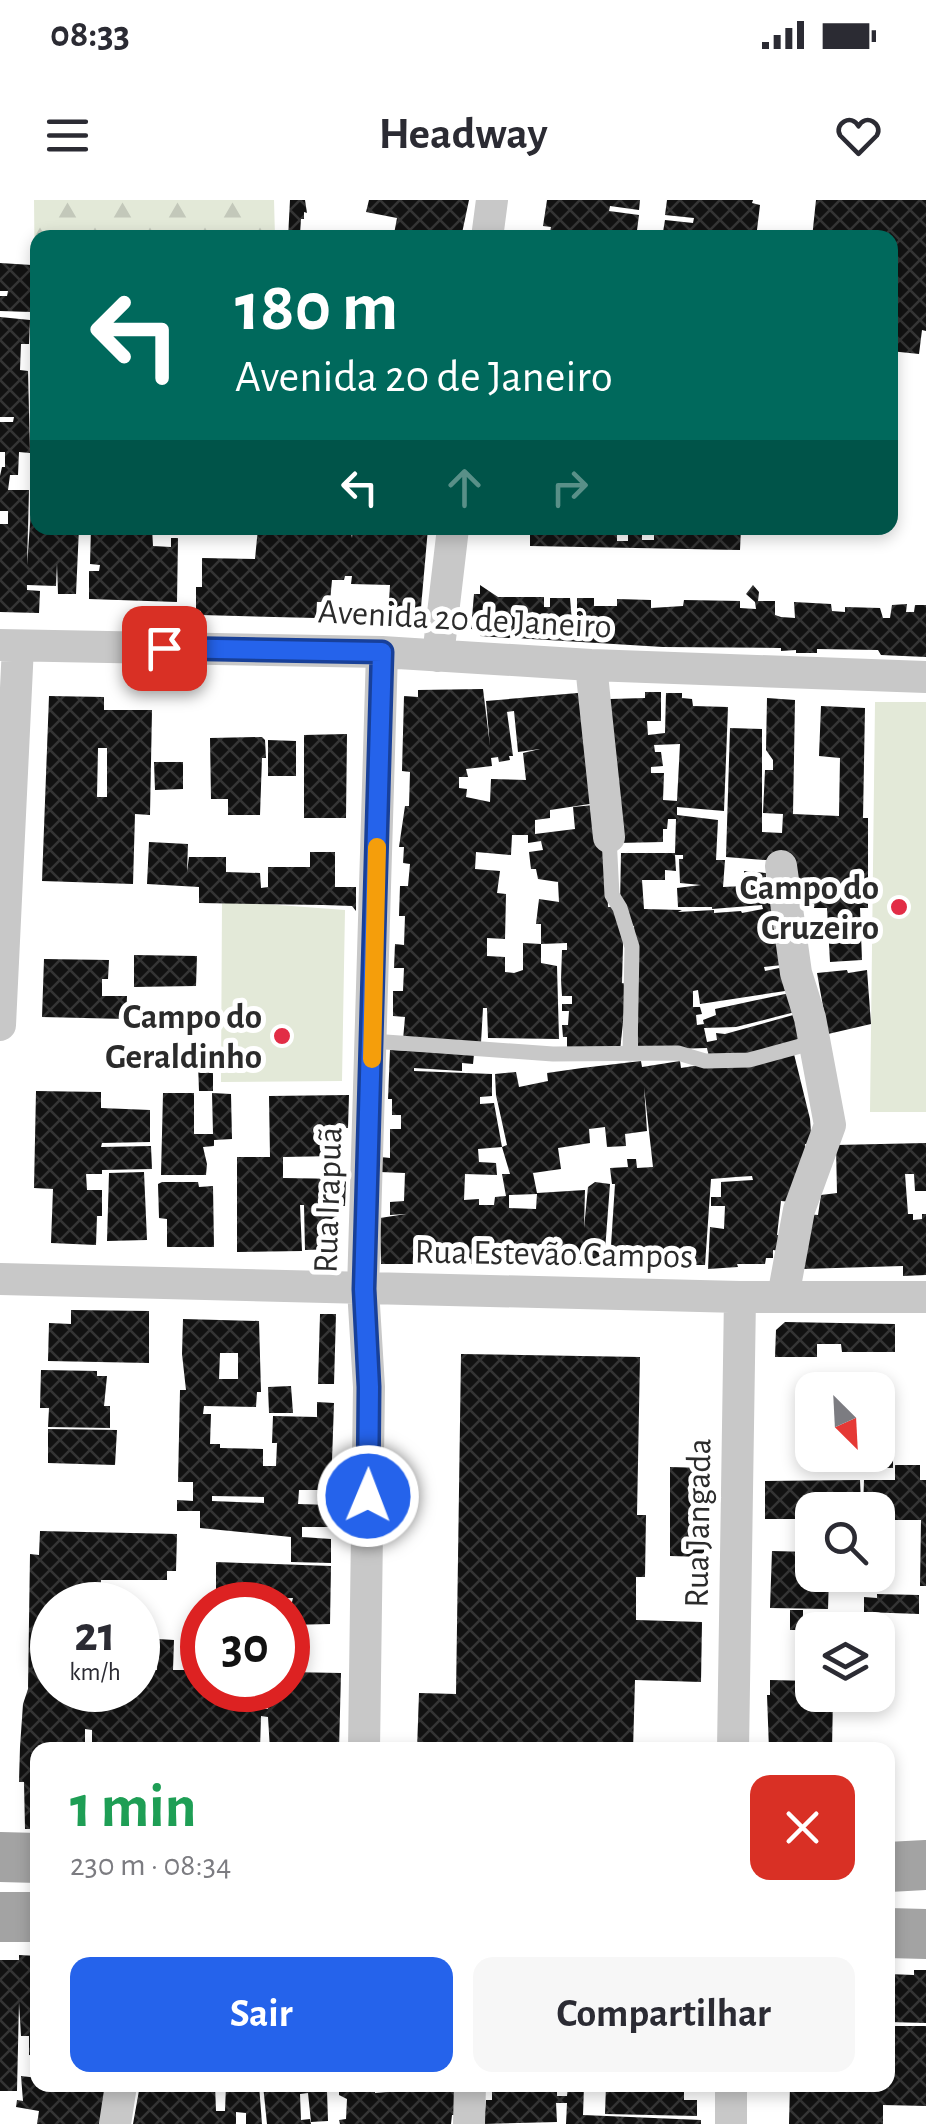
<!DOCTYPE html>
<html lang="pt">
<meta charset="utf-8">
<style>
:root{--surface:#fff;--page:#f7f7f7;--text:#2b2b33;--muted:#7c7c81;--accent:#2563eb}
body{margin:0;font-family:"Alegreya Sans",sans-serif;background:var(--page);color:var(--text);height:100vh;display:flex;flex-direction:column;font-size:38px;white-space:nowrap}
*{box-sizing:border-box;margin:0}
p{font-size:32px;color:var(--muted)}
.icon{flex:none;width:55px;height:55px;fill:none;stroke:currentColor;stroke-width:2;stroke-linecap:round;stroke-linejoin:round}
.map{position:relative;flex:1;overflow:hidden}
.drawer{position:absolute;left:30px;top:1542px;width:865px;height:350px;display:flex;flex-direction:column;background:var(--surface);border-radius:20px;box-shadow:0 5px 15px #0003}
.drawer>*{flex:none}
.guide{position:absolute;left:30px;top:30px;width:868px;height:305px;border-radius:20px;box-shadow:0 5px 15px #0003;background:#00695c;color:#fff;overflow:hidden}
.needle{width:65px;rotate:156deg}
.controls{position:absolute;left:795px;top:1172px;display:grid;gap:20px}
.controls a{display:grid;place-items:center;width:100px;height:100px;border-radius:20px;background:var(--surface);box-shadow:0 5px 15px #0003;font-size:50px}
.speed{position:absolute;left:30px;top:1382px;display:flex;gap:20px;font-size:50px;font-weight:700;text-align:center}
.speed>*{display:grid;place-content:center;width:130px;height:130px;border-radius:50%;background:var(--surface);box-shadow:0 5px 15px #0003;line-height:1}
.speed small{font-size:25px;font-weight:400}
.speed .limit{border:15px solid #d22;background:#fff;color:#111}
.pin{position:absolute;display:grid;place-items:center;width:85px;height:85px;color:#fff;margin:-42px;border-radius:20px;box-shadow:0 5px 15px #0006}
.me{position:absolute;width:110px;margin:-55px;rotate:1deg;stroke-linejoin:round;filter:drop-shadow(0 0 8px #0008)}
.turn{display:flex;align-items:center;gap:35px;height:210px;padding:0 40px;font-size:45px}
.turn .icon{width:130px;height:130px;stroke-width:2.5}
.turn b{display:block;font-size:70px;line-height:85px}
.lanes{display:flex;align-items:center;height:95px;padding:0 40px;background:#0003;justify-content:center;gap:50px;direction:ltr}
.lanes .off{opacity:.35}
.round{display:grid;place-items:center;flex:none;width:105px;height:105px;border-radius:20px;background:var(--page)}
.head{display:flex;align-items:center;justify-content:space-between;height:170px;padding:0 40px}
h1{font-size:60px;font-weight:700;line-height:75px;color:#1e9e55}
.cta{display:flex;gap:20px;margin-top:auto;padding:20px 40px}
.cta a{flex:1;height:115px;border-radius:20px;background:var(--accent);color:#fff;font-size:40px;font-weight:700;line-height:115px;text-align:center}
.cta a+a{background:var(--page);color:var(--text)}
.status{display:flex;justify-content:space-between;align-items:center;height:70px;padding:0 50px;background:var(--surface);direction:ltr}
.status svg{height:28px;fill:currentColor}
header{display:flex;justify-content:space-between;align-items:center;height:130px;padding:0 40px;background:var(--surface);font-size:45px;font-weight:700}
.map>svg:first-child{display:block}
.forest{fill:url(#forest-firs)}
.pitch{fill:#e3e9d8}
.building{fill:url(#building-cross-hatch);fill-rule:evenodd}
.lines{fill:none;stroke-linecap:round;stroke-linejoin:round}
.service{stroke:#c8c8c8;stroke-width:15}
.minor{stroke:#c8c8c8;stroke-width:32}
.primary{stroke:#a3a3a3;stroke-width:50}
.route-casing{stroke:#184099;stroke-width:25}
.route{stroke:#2563eb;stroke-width:18}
.slow{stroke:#f59e0b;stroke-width:18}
.poi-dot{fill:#e22d46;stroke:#fff;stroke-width:4}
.labels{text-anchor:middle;stroke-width:10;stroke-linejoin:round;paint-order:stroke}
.street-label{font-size:35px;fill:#2b2b2b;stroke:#fff}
.poi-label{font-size:35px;font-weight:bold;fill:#2b2b2b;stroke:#fff;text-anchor:end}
</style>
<div class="status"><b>08:33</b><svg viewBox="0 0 49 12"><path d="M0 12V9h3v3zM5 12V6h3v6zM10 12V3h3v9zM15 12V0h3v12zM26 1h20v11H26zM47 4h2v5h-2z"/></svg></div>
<header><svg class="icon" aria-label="menu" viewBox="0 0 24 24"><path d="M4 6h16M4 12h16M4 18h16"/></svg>Headway<svg class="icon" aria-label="heart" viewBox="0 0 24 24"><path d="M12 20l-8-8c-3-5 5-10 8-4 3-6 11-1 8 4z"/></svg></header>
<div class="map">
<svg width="926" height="1924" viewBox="0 0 926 1924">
<defs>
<pattern id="forest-firs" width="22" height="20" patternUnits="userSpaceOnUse" patternTransform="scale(2.5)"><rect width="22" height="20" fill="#e3e9d8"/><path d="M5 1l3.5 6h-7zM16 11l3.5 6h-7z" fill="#c3c8ba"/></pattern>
<pattern id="building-cross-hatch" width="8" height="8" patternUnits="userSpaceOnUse" patternTransform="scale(2.5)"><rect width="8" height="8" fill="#121212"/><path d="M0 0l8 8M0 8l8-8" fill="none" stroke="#353535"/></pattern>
</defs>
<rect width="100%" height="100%" fill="#fff"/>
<path class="forest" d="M34 0H274L275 37 38 38 37 301Z"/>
<path class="pitch" d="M875 502H926V912H870Z
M222 701 345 710 342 881 221 882Z"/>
<path class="building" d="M290 0H305L307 13 304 12V19H301L300 34 311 38H288Z
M369 0H469L461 38H375L376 31 394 34 397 18 366 12Z
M547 0H640L639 10 610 6 609 11 639 15 636 38H549L551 27 543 26Z
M667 0H753L752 3 760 5 756 38H662L665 20 693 23 694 18 665 15Z
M816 0H926V131L922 130 919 154 890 151V38H812Z
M0 63 32 65 31 112 0 111V96H7L8 91H0Z
M0 117 30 120 29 144H21L20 170 28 171 30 253 19 252 18 275H10L8 290H29L27 365 31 311H38V328H79L76 394H58L57 363 56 386 27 385V390L40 391 39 413 0 412V324H8V311H0V276L2 267H5V252H0V222H13L14 217H0Z
M91 328H152L153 346 171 347V338H178L177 402 89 399V371H99L100 365 90 364Z
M258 328H350L352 338 353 328H428L420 419 388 418 390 385 351 384 352 376H345L344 380H332L330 402H317L316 418 201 415V411L196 410V387H202V358L255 359Z
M530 328H617V341H628V328H642V340H654V328H741L740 350 530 346Z
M480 385 498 397H544V407H550V398H570L572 422H577V398H594V406H617V399L651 400V408L683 406 684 400 740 401V408L756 409 755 402 746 394 753 385 759 392 758 401H775V415L781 417 795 418 794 402 831 404 832 411 845 412V407L880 408 883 418H890L892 405 907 404 906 412H914L915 405H926V457L881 455 878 450 817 449V453H796V450L781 451V448L663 447 515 438V435L509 438 480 436 481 430 471 429 474 394H480Z
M483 489 490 546 486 501 589 492 603 602 550 610V618L535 620V634L575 629 573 607 594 605 605 641 608 707 624 708 622 783 627 784 620 851 567 849V837H563L562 825H568L569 811H562V804H572V796H562L561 780 562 750H567V743L541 744V724H536L539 699 559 702 558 682 538 679 536 669H531L529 652 543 650 541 641 528 643V635H512L511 655 476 652 475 669 500 671 497 693 506 694 505 739 487 738V756L505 757V772L514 773 523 770V743L541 744V763L557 766 559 839 488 838 487 808H483L481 843 403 840 405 817 393 816V791H403L404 768H394L395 744 404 745 405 716H399L400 686H408L410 664 403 663 404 647H399L405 606H409L410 572 402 571 404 496 418 497V490ZM514 511 518 552 540 549 523 553 526 580 491 579 490 602 466 597 467 589 459 588V577H468L466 569 492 566 491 558 498 557 499 562 510 560 509 556H513L507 512Z
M645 492H661V521H647L648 535 665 533 666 493H682V498L692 499 693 506 728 507 724 611 677 607V615L718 620 716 660H725L723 687 744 686V671L766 673V685H776L782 765 764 767 765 771 784 767 798 789 700 804 698 790 693 791V807H700L702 814 696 815 697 825 704 824 703 820 716 815 715 809 799 791 803 810 736 827 704 828 707 842 717 840 716 833 725 834 804 812 809 836 741 858 709 857 707 848 638 850 634 726H629L628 709 620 706 621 653H675L676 619H668L667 629H663V642L617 643 610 499 645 498ZM680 544 677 601 663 600 664 573H651V567L663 566 661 552H655L654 545ZM675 655H683V659H679L680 683 701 685 677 688 678 707H712V709L762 705 763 709 742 713 741 711 714 713V710L678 712 682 710 644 709 642 680H665V670L676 671Z
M49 496 104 497V510H152L150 615 135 614 133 684 42 681ZM98 548H107V597H97Z
M767 498 795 500 793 614 839 616 840 558 819 556 821 506 865 508 863 618H868V708H860L862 760 830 762 827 708H793L792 662 726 657 730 528 762 529V632L782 633 783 614 763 613 765 570H773V560L766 550Z
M347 534 346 618H304V535Z
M262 537 265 540 266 558H262L260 615H228V599H211L210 538Z
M268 540 296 541V576H268Z
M154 562H183V589L155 590Z
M149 642 188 644 187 672 189 657H226V672L260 673 261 688 268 687V667H310V652H335V687H356V711L352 706 323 705 199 703V687L147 684Z
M134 755 197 756 196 786 134 787Z
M44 759 109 760 108 779H102V796H127L126 819 42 817Z
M847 770 848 773 867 770 871 824 828 834 817 773Z
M390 850 474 854 473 864 462 863V871L414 868V871L492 874V896L480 897V904L494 903 502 947 478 949 479 962 496 963 497 975 465 974 464 1000 479 999V1005H494L495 997 506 996 502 974H510L502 947 507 945 496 895 495 874 516 872 519 887 548 881 547 873 582 868 641 861 642 867 680 861 681 868 793 850 810 919 812 945 805 944 806 961 792 1002 781 1001 777 1035 784 1036 781 1051 773 1050V1058H766L765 1064H737L738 1067 708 1069 710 1027 724 1029 725 1006H711V997H721V982L753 980 752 976 736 977 711 979 705 1065H644V1068H631V1062L610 1061 615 984H612L610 968 628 967 627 959H636L637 968 653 967 644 887 647 931 625 934 626 946 607 947 605 927 589 929 590 943 558 948 561 969 533 973 537 993 585 990 584 1028 588 987 595 982 610 984 604 1064H381L380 1018 406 1014 390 1015V1002L404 1001 405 973 380 972 381 957 390 958V929H401V915H392V899H388ZM537 994 536 1009 509 1008V995Z
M213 863V891H199L198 864Z
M36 891 101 892V908L150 910V942L102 943 101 947 151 946 152 969 102 970V974H86L87 990H102V1016H97L96 1045 51 1043 53 989 34 988Z
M163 893H194V934H213L212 893 231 894 232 939 214 940V946L203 947 207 964 206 975H161Z
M349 895 348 928H339L338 956 283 957V978L346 979 345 1006H337V1049L305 1050 304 1005H300L302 1051 237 1052V957H270L269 896Z
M926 943V991H915L914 974H905L908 1014H913V1020L922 1019V1014H926V1075L903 1076V1066L802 1069 805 1014 818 1015 821 995 837 993 836 945Z
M144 972 147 1040 107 1041 109 973Z
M162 982H198L199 987 213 986 214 1047H167V1019L159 1018 158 984Z
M71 1110 149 1111V1163L48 1161 49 1123 71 1124Z
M320 1114H336L334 1184H318Z
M183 1119 259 1121 261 1192H257L256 1207 204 1206 203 1214H211L210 1244H220V1248L263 1249V1266H276L277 1243H272L273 1216 317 1217V1202L334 1203 331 1290H299L298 1304 331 1305V1327H302V1337L331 1339V1363L291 1362V1337L200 1328V1311H177V1300L193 1301V1282H178L180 1190H186L182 1154ZM220 1153H238V1179H219ZM212 1296 264 1297V1303L212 1301Z
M785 1122 895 1124V1152H842L841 1144H817V1157H775L776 1130Z
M461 1154 640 1157 637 1315H646L645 1377H636V1420L702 1422 701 1482 635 1480 633 1550H417L419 1493 456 1494Z
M41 1170 97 1171V1176H107L104 1206H110V1228L48 1227 49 1208H40Z
M291 1186 293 1213H269L268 1187Z
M48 1229 117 1230 115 1265 48 1263Z
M878 1229H893V1268H819L820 1255H878Z
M895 1265H920V1280H926V1386H920L921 1320H878V1310H863L864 1280H895Z
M670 1267 704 1268V1357L670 1356Z
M860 1280 861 1303H857V1310H812V1319H765V1281Z
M40 1331 177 1334 176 1371H167V1380H101V1405H52V1490H138V1470H157L158 1439 174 1440 173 1470H202V1490H261V1509H268V1490H288V1472L341 1473 339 1550H270L268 1517 261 1516 260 1550H92V1530L85 1529V1550H38V1629H25L24 1582H19L20 1547 23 1504 28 1489 30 1354 39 1355Z
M772 1351 812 1352V1375H829L828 1409 770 1408Z
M216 1362 331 1366 330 1424 288 1425V1402H292L293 1398 216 1400Z
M877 1394 919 1395V1414L864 1412V1397L877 1398Z
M790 1410H803V1430H790Z
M770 1480 812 1481V1495H833L832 1550H769L767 1495H770Z
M888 1560H891L893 1571 894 1624H888Z
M19 1755 38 1756V1856L29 1855V1836H21L19 1802 17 1891H0V1760H19Z
M914 1770H926V1823L888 1822V1774L914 1775Z
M888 1826H926V1906L883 1905V1924H789L790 1885H888Z
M21 1876 38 1878V1885H112L104 1924H37L39 1911 16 1907 17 1900 23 1901Z
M140 1885H215L216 1911H225L226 1885H259L262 1924H246V1913L236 1912V1924H133Z
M263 1885H375V1893L387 1892V1885H460V1915H452L451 1924H340L339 1920 346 1919 347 1899 339 1895V1890L327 1891 328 1921 311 1922 308 1893 300 1894 301 1920 310 1919 311 1924H267Z
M492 1885H557V1896H567L568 1885H584L583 1915 701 1920V1924H566L567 1903H556L557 1922 484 1924 486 1900H492Z
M606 1885H702V1889L684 1888V1900H697V1916L605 1914Z"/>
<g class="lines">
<path class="service" d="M609 637 612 695 620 708 632 747 630 854
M372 841 553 854 678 853 705 861 749 860 815 842"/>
<path class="minor" d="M487 38 492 0
M0 445 382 452 591 465 926 477
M438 456 453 328
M591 465 609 637
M781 666 796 773 810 818 830 925 799 1010 783 1097
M0 825 18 446
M0 1079 740 1097H926
M364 1550 369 1187 363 1089 382 452
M733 1550 740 1097
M731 1885V1924
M115 1924 121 1885
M469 1924 470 1885"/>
<path class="primary" d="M0 1657 38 1658
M888 1667 926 1665
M0 1717H38
M888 1733 926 1734"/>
</g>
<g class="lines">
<g class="route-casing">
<path id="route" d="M164 448 382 452 364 1089 369 1187 368 1296"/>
</g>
<use href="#route" class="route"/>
<path class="slow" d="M372 859 377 647"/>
</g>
<g class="poi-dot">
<circle cx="899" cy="707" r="10"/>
<circle cx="282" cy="836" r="10"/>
</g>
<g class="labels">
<g class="street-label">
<text transform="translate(465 418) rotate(3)" y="12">Avenida 20 de Janeiro</text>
<text transform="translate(327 1000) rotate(-88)" y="12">Rua Irapuã</text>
<text transform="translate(554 1053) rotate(1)" y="12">Rua Estevão Campos</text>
<text transform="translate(697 1323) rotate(-89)" y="12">Rua Jangada</text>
</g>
<g class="poi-label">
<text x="879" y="699">Campo do<tspan x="879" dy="40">Cruzeiro</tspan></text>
<text x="262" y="828">Campo do<tspan x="262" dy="40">Geraldinho</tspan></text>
</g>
</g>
</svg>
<div class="controls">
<a><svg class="needle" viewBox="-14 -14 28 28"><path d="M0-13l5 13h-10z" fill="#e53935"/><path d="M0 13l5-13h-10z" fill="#7c7c81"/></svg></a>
<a><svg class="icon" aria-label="search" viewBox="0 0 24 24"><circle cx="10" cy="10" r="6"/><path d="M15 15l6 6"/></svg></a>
<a><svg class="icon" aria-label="layers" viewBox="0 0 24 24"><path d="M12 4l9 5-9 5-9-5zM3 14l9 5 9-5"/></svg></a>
</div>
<div class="speed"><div>21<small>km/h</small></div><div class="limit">30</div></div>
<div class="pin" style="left:164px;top:448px;background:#d93025"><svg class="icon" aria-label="arrive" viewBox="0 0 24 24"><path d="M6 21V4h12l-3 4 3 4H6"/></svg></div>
<svg class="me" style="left:368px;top:1296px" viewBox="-20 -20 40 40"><circle r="17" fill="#2563eb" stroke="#fff" stroke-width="3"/><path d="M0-11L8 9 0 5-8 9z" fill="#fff"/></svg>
<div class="guide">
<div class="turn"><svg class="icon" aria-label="left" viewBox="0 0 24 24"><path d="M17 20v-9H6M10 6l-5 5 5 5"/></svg><div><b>180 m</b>Avenida 20 de Janeiro</div></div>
<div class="lanes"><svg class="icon" aria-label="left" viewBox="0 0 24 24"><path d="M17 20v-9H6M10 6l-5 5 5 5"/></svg><svg class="icon off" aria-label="ahead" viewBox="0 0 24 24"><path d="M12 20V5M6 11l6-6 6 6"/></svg><svg class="icon off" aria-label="right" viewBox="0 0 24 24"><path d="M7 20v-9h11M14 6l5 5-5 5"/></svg></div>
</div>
<section class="drawer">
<div class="head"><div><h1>1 min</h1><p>230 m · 08:34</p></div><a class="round" style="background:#d93025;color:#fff"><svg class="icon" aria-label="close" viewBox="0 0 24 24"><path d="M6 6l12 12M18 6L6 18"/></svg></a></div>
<div class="cta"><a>Sair</a><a>Compartilhar</a></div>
</section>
</div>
